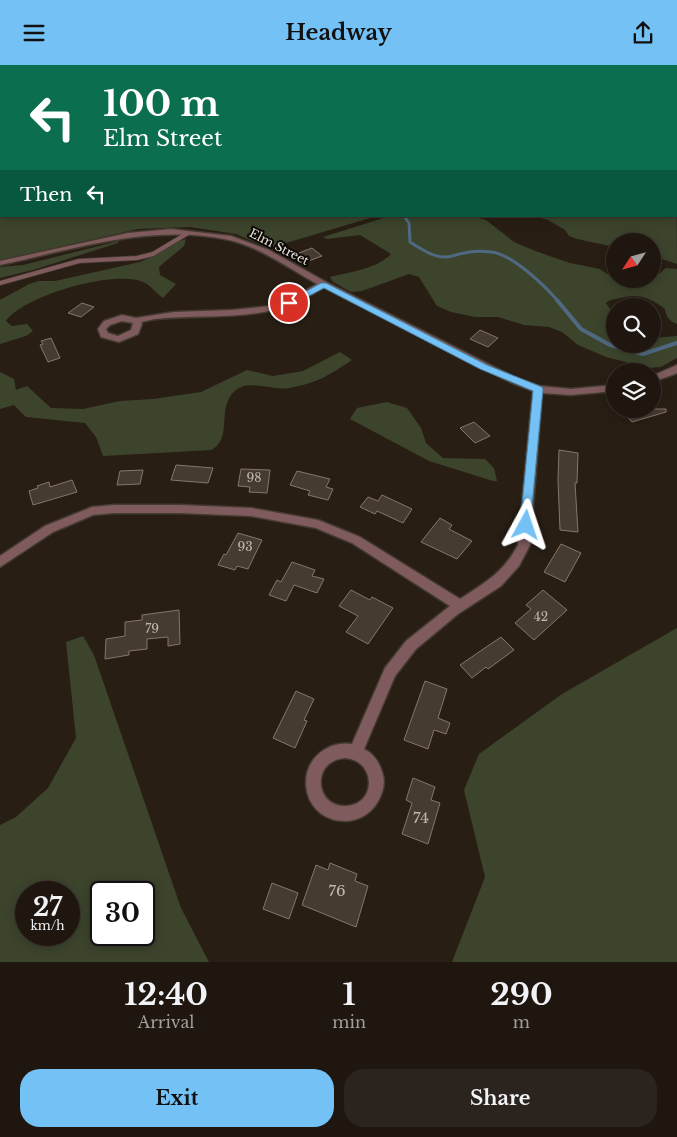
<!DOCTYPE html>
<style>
:root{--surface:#1e160f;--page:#2b231d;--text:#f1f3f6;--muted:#a19f9e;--line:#3c352f;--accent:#73c1f5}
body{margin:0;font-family:"Libre Baskerville",serif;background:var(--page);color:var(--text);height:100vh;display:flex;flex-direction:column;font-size:19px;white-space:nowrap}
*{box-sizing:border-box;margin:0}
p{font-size:16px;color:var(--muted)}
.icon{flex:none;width:28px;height:28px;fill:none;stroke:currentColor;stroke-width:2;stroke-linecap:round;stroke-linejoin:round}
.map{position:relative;height:897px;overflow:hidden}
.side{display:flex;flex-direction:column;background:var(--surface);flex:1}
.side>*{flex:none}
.top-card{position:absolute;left:0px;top:0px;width:678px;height:152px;box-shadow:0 2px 12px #0003,0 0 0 1px var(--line);background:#0b6e4f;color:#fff;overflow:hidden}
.needle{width:32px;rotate:234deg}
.fabs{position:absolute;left:606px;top:168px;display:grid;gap:10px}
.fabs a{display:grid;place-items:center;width:55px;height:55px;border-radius:50%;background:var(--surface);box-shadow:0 2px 12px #0003,0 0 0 1px var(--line);font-size:25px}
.speed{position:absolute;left:15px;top:816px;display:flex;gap:10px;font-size:25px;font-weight:700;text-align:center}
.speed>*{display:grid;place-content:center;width:65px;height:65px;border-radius:50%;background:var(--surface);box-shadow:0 2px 12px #0003,0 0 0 1px var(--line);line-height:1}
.speed small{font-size:12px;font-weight:400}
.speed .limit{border:2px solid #111;border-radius:8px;background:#fff;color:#111}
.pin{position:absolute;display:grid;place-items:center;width:42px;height:42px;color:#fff;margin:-21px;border:2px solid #fff;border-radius:50%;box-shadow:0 1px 5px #0007}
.me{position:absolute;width:55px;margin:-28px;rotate:5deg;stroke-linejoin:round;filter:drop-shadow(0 0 4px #0008)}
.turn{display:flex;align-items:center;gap:18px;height:105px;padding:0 20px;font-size:22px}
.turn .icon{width:65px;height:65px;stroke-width:2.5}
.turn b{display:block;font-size:35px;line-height:42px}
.then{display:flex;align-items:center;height:48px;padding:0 20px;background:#0003;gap:10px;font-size:19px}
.eta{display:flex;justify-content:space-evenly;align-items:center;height:85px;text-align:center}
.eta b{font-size:30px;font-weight:800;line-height:35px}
.cta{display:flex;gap:10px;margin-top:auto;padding:10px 20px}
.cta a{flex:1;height:58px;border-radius:20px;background:var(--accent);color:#111;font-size:20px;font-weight:800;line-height:58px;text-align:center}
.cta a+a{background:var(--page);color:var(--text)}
header{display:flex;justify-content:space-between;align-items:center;height:65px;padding:0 20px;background:var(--accent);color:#111;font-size:22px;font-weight:800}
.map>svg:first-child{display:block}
.green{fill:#3c442c;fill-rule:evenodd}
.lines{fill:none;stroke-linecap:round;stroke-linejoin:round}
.stream-far1{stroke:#506982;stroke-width:3}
.stream{stroke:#506982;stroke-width:4}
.building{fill:#463b30;stroke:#84776c}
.lane-casing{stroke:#433a30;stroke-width:5.5}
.street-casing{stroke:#433a30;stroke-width:3}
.lane{stroke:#805b5d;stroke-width:4}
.street{fill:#805b5d;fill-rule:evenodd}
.route{fill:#73c1f5;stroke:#4b7d9f}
.labels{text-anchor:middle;stroke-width:4;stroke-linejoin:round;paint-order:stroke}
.far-street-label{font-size:12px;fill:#eae3dc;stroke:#0d0906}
.number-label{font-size:12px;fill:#c1b9b1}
.near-number-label{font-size:15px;fill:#c1b9b1}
</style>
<header><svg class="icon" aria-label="menu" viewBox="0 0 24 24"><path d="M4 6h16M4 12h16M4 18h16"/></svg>Headway<svg class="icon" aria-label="share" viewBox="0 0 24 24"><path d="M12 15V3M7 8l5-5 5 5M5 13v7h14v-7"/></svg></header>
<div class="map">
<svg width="677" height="897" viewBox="0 0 677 897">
<rect width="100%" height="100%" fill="#281e14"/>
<path class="green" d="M0 0H677V2L1 1V151H377L269 183 236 169 190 162 138 164 0 195Z
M676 25 677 199 653 191 652 176H615V182L577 174 569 171 565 165 548 155 534 151H676Z
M390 151H471L486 155 514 177 538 187 570 198 600 204 620 217 644 221 666 203 677 204V259C669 256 666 252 665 244 650 233 639 228 621 233 615 234 610 234 606 238L615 251V279H652L653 273 677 271V293L661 302 649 303 606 292 578 280 562 267 549 262 524 260 498 252H475L451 247 437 241 419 212 409 209 362 226 351 227 333 217 330 212C349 207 377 204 391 189L360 170 327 174 323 172Z
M186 174 184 181 159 202 160 210 176 219 163 233C157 229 151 221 145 218 117 203 23 231 6 256L12 261 27 259 33 266 26 271 0 279V235L29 219 39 216H55L140 197 159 188 178 176Z
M119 176 118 178 33 205 0 213V202L23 200Z
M340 287 352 295C328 311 317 318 289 323 273 326 249 314 236 325 215 342 234 374 211 385L103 391 96 372 85 358 26 352 14 340 0 344V307L14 314 16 325 27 321 51 343 83 344 120 336 153 334 201 327 247 305 273 311 303 306Z
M387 337 407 343 421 363 426 378 443 393 485 394 494 403 497 416H493L429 396 350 354 357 343Z
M677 563V897H452L485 812 464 725 479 689 562 629Z
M83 571 94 590 181 843 209 897H0V760L16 752 48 723 76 673 66 577ZM26 828H69V870H26ZM101 828H144V870H101Z"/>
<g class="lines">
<path class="stream-far1" d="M404 151 409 158 410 177C420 183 432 192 445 192 451 192 458 189 464 188 472 186 482 186 491 187 512 189 544 220 558 236"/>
<path class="stream" d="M557 235 581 264 610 280 643 289 677 278"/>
</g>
<path class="building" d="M312 183 322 191 306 197 296 189Z
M82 238 94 242 81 252 68 248Z
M480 265 498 273 488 282 470 274Z
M51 273 60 293 48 297 40 280 43 279 41 276Z
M620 344H666V347L632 357Z
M474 357 490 371 475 378 460 363Z
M559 385 578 388 577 418H575L578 467 560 465 558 415Z
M176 400 213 403 208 418 171 415Z
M241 404 270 405 267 428 249 427 250 422 238 421Z
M143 405 140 419 117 420 120 406Z
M297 406 330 414 326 422 333 424 328 435 308 430 310 426 290 420Z
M72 415 77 427 33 440 29 426 38 423 37 421 49 417 50 422Z
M382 430 412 444 403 458 377 446 375 449 360 442 368 432 378 436Z
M440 453 452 460 449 464 472 476 457 494 421 477Z
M238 468 262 475 248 504 237 501 235 505 218 500 224 489 226 490Z
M561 479 581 488 565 517 544 507Z
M292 497 315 505 312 511 324 514 317 528 294 520 286 536 269 530 277 515 281 517Z
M351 525 370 535 372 532 393 543 368 579 346 567 358 551 339 541Z
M543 525 567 545 534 575 515 558 531 544 526 540Z
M179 545 180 579 168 581V572L147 574V584L129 586V590L105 594 106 574 125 571V557L142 555V550Z
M501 572 514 585 488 604 486 602 472 613 460 600Z
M425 616 447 624 438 653 450 658 446 669 434 665 428 684 404 675Z
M296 626 314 634 304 655 307 656 295 683 273 673Z
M413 713 435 722 431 735 440 738 428 779 402 769 412 738 406 735Z
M330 798 357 809 355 816 368 821 356 862 302 840 316 800 328 805Z
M272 818 298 828 289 854 263 844Z"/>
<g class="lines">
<g class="lane-casing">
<path id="lane" d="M0 218 79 196 137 193 153 189 188 168"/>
</g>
<g class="street-casing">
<path id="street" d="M171 164 231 171 269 185 326 217 516 313 539 321 571 324 615 320V326L571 330 542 328 530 480 519 501 501 521 458 549 416 584 395 611 364 684C374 689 379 697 382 707 385 715 384 723 381 730 366 770 308 762 306 719 305 694 328 675 352 679L385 603 406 576 450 541 352 478 316 463 251 451 180 448H114L93 450 53 467 0 502V491L45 461 92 442 114 440H180L251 443 318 455 360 472 460 534C485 518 504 507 518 480L533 326 510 317 323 222C314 228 304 235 293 239 249 256 200 249 155 254L141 257 142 259 138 269 119 277 101 272 98 264 104 256 122 250 136 253 174 247 232 245 270 241 291 234 317 219C290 204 260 182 229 175 152 158 74 184 0 200V196L128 168ZM122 256 133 258 131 265 118 271 108 268 106 264 110 260ZM345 693C376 695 377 739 347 741 314 743 311 695 345 693Z
M677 300V308L675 309 652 317V311Z"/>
</g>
<use href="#lane" class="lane"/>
<use href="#street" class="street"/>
</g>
<path class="route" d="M321 218H326L487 300 542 322 543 324 530 463H522L520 460 533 326 480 304 324 223 292 240 285 238Z"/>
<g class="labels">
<g class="far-street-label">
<text transform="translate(279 182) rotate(27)" y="4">Elm Street</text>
</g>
<g class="number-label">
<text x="254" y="417">98</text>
<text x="245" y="486">93</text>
<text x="541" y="556">42</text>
<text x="152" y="568">79</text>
</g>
<g class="near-number-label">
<text x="421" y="758">74</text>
<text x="337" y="831">76</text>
</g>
</g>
</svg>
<div class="fabs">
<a><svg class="needle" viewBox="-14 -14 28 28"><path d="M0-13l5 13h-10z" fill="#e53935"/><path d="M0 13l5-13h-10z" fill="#a19f9e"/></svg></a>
<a><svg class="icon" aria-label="search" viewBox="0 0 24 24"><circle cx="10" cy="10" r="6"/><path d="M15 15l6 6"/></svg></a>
<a><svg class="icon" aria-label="layers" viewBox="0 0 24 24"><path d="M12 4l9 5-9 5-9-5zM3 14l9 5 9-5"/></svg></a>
</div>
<div class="speed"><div>27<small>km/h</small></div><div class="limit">30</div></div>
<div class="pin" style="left:289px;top:238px;background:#d93025"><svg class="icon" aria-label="arrive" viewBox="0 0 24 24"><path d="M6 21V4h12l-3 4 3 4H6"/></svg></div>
<svg class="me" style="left:526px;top:460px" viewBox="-20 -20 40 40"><path d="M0-17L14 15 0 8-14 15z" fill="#73c1f5" stroke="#fff" stroke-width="4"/></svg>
<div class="top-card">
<div class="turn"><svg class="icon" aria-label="left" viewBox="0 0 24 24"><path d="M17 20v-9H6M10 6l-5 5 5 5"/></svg><div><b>100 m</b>Elm Street</div></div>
<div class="then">Then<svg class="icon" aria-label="left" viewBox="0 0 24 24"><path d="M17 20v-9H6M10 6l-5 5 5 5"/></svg></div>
</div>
</div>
<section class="side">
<div class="eta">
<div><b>12:40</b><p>Arrival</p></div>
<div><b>1</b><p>min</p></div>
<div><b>290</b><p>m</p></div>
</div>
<div class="cta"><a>Exit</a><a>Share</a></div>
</section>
